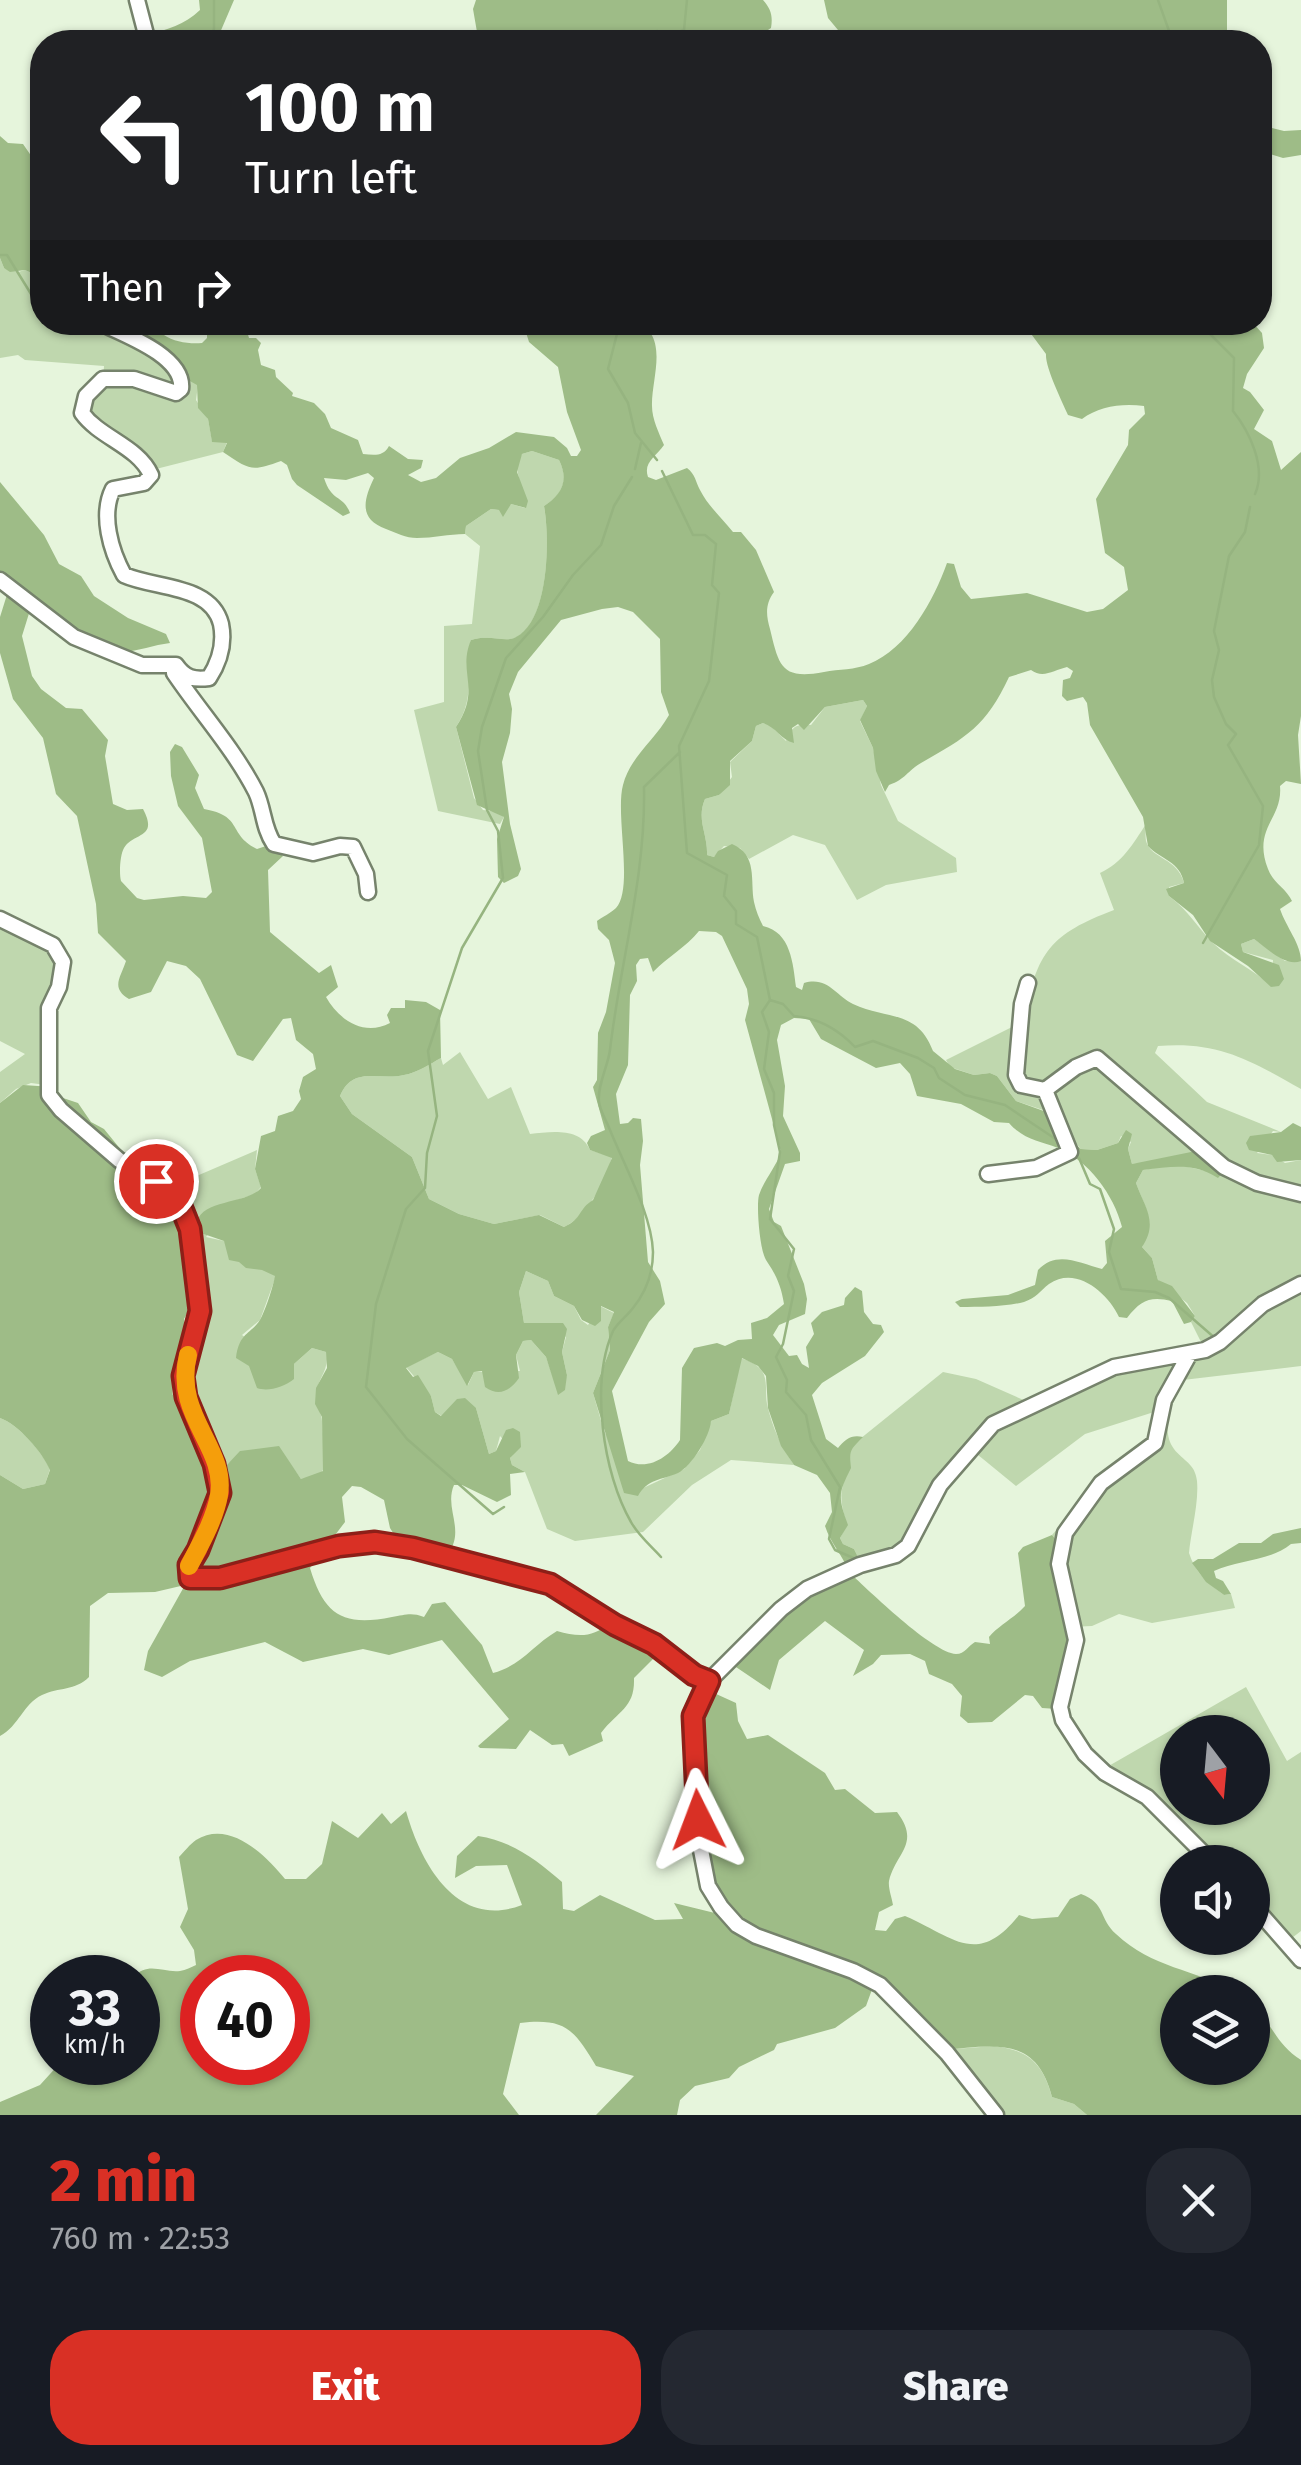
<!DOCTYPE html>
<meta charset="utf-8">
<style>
:root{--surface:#171b24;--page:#242831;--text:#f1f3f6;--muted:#9ea1a6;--accent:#d93025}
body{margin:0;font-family:"Fira Sans",sans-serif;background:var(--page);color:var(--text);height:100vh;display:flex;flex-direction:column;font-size:38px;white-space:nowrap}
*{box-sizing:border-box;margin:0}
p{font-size:32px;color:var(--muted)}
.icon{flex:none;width:55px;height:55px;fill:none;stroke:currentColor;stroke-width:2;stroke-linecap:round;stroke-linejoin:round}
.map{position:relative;height:2115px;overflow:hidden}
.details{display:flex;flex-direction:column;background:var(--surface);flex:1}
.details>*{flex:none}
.top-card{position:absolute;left:30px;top:30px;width:1242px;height:305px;border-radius:40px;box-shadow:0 2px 8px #0004;background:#202124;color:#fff;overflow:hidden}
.needle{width:65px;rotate:164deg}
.controls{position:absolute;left:1160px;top:1715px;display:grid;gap:20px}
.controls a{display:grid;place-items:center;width:110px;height:110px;border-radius:50%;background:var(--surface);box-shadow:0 2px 8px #0004;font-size:50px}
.speed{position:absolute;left:30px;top:1955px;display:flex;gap:20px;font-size:50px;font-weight:700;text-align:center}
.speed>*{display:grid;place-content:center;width:130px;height:130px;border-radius:50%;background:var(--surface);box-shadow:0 2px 8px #0004;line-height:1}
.speed small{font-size:25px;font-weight:400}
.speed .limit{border:15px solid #d22;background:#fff;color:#111}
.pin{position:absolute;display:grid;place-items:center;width:85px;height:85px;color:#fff;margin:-42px;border:5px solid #fff;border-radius:50%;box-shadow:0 2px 10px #0007}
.me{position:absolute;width:110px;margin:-55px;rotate:357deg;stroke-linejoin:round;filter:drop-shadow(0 0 8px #0008)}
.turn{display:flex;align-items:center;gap:35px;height:210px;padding:0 50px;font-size:45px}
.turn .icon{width:130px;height:130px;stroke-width:2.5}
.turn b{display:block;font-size:70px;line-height:85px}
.then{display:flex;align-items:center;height:95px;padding:0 50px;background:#0003;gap:20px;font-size:38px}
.round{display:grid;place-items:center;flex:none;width:105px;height:105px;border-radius:40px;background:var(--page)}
.overview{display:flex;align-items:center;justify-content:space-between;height:170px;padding:0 50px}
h1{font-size:60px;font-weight:800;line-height:75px;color:var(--accent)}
.primary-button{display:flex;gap:20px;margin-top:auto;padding:20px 50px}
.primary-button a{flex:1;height:115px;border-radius:40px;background:var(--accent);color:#fff;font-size:40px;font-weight:800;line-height:115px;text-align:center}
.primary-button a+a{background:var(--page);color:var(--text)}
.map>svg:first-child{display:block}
.green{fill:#bfd7ae;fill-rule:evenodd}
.forest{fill:#9ebc87;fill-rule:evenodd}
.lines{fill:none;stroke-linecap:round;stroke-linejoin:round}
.stream{stroke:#96b480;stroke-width:2.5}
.minor-casing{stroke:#76836c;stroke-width:19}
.minor{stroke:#fff;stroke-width:14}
.route-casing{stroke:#8d1f18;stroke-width:25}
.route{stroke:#d93025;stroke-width:18}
.slow{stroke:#f59e0b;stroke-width:18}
</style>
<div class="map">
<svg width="1301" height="2115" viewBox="0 0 1301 2115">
<rect width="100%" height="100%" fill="#e6f5dc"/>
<path class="green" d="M0 258 4 268 18 272 25 270 42 278V322L98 323 192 380 198 385 196 400 208 419 212 441 227 442 223 452 152 470 98 430 82 404 103 383 104 366 25 360 18 355 0 358Z
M532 451 559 460C570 481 561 496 544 506 550 539 549 619 517 637 505 643 490 634 471 640 464 674 477 695 456 727L474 798 483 810 498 812 504 817 500 824 438 811 414 710 444 702V626L472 624 480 546 465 534 466 526 491 509 499 510 511 504 525 508 516 464 522 454Z
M863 700 867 706 860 721 873 748 881 785 898 821 956 858 957 872 886 885 857 900 825 845 793 835 749 859 740 848 724 846 714 857 707 855C708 834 696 820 705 799L719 795 732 777 730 762 752 741 756 726 763 723 770 725 786 741C792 727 795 724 811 725L825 707Z
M1146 824C1146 830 1145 835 1146 841 1151 859 1178 858 1184 883L1169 887V896C1189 911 1196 926 1213 943 1230 960 1254 969 1272 987L1273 960 1243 952 1241 944 1254 939 1285 961H1301V1089C1250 1060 1218 1041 1158 1046L1155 1053 1207 1102 1281 1132 1273 1131 1257 1153 1272 1155 1285 1163 1301 1160V1366L1183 1380C1174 1400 1159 1429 1174 1449 1183 1461 1195 1463 1197 1481 1199 1503 1191 1531 1189 1553 1195 1573 1209 1584 1224 1595L1231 1594 1235 1608 1152 1623 1119 1614 1092 1626 1070 1627 1057 1541 1052 1535 1084 1499 1153 1438 1154 1412 1085 1434 1016 1486 972 1450 938 1487 908 1547 863 1567 854 1549 843 1544 840 1538 847 1525C837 1492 842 1492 850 1460L848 1454 850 1447 943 1372 976 1379 1035 1405 1082 1380 1206 1352 1191 1322 1195 1316 1187 1303 1158 1280 1152 1258 1142 1247C1153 1213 1147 1213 1136 1183L1143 1170 1175 1164 1206 1171 1217 1158 1132 1164 1128 1149 1131 1142 1121 1136 1118 1143 1097 1150 1081 1149 1046 1111 1016 1101 997 1076 990 1073 974 1075 950 1067 946 1060 1024 1021C1036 953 1050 934 1114 910L1100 873C1122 863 1133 844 1146 824Z
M0 916 60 950 46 1085 31 1083 16 1089 0 1103V1072L25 1054 0 1041Z
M460 1052 488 1099 511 1087 530 1134C551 1132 580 1127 590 1150L612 1157C605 1183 587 1216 564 1227L540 1215 494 1224 459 1214 429 1199 412 1157 352 1114 340 1096C353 1065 379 1081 404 1075 417 1073 430 1064 441 1058L443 1065Z
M257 1150 255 1169 261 1187 255 1194 237 1200 206 1237 224 1241C248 1275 248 1259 276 1276L260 1320 242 1335 293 1371 294 1364 312 1348 326 1352C331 1370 315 1380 316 1398 316 1407 322 1413 322 1421 323 1428 325 1467 323 1470 319 1478 308 1478 301 1479L278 1447C252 1453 244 1447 224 1468H216L196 1414 172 1394C174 1374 184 1357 186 1338 188 1317 184 1319 195 1299L171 1187Z
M526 1271 548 1281 554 1296 574 1306 581 1320 588 1325 600 1306 614 1313 608 1327 610 1350 593 1393 604 1431 641 1489 684 1469 700 1450 711 1421 729 1414 741 1358C749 1361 757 1364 762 1371 768 1380 765 1393 767 1404 772 1427 781 1446 794 1465L731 1460 692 1485 643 1532 575 1541 547 1529 525 1472 512 1465 510 1458 515 1452 500 1436 496 1451 489 1454 476 1408 442 1416 435 1412 431 1396 406 1367 438 1352 452 1359 468 1385 474 1372 520 1371 516 1355 523 1341 531 1340 546 1357 559 1394 567 1375 562 1352 566 1337 548 1323H524L519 1292Z
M0 1418C18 1424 43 1453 50 1469L45 1484 23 1489 0 1475Z
M1246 1687 1287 1761 1301 1752V1931L1288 1941 1253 1900 1252 1862H1219L1132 1788 1100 1771ZM1178 1732H1252V1808H1178Z
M994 2046C1029 2050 1043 2064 1052 2097L1074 2104 1087 2115H997L941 2050Z"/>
<path class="forest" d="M199 0H234L216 42H201L197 33 148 42 147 35C168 29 184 25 200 10Z
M476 0H763C771 9 773 16 771 28L765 32 768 42H491L490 39 477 32 473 9Z
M824 0H1227V42H848L828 18Z
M1260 125 1284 131 1301 130V155L1283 158 1260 151Z
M0 136 8 143 23 144 32 157H42V278L25 270 10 272 4 268 0 258Z
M637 322C670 337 651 379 652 406 652 419 659 433 664 445 656 457 643 462 648 477L656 480 687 468C696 475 695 481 700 490 708 506 722 518 733 532H741L756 550 774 592C765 604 766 615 770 629 779 666 781 680 824 672 839 669 855 670 869 664 907 649 934 600 947 563L954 564 961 587 971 599 1027 593 1087 612 1103 609 1128 590 1124 567 1105 553 1096 499 1128 445 1129 430 1145 414 1144 406C1123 403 1099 406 1082 419L1068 415C1062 401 1045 367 1046 354L1023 323 1252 322 1262 333 1264 348 1247 374 1243 388 1250 392 1264 410 1254 429 1272 441 1281 470 1301 452V716L1298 735 1301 784 1286 781 1280 786C1283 819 1252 828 1268 869 1273 883 1286 888 1292 901L1280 909C1286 927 1301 944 1301 961 1285 967 1268 949 1254 939L1241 944 1243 952 1279 965 1284 979 1279 986 1271 987 1248 966 1210 941 1193 915 1169 896 1166 889 1184 883C1180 861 1161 860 1148 846L1143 817 1090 725 1087 703 1083 697 1067 701 1062 696 1063 680 1070 678 1073 671 1067 667C1054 670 1043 679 1031 670L1009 677C986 726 967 737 921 763 907 771 906 779 889 785L885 792 876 771 873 748 860 720 867 706 863 700 825 707 804 730 798 724 792 728 794 743C781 740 776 727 763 723L756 726 752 741 730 761V785L719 795 705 799C696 820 708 834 707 855L714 857 718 851 732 844C758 855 750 880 754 902 756 911 759 918 763 926 791 932 793 964 796 987L802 990 804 983C828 976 836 996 853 1004 887 1020 917 1009 933 1051L955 1069 974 1075 990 1073 997 1076 1016 1101 1052 1114 1069 1139 1081 1149 1097 1150 1118 1143 1126 1130 1132 1134 1128 1149 1132 1164 1196 1151 1223 1172 1218 1178C1192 1162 1172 1167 1143 1170L1136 1183C1144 1206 1159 1222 1142 1247L1152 1258 1158 1280 1172 1286 1195 1316 1191 1322 1184 1324 1172 1301C1150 1296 1141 1300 1127 1318L1119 1317C1108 1293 1076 1265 1049 1284 1040 1291 1036 1298 1024 1302 1004 1307 981 1307 960 1307L955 1302 962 1299 1008 1295 1035 1285 1038 1270C1057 1250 1079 1263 1102 1269L1107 1263 1105 1241 1122 1227C1114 1195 1088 1160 1058 1148 1039 1141 1024 1140 1009 1123L994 1122 961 1104 917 1096 910 1074 900 1063 876 1068 821 1039 809 1019 794 1018 781 1025 777 1040 785 1086 783 1116 800 1153V1161L785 1164 769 1209 774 1222 781 1226 804 1284 807 1299 805 1314 779 1325 773 1335 789 1356 797 1355 802 1364 809 1368 806 1347 814 1334 811 1323 822 1312 844 1305 845 1298 855 1287 862 1291 864 1312 873 1324 881 1325 884 1332 865 1356 822 1383 812 1395 826 1439 838 1448C845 1439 852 1434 863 1437 850 1450 849 1450 851 1468 838 1494 838 1497 848 1525L840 1538 843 1544 854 1549 863 1567 850 1573C868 1590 933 1653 956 1654 965 1654 968 1646 975 1642L990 1644 989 1637C999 1625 1013 1619 1025 1606L1018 1553 1023 1547 1052 1535 1057 1541 1072 1642 1057 1709 1042 1708 1033 1696 1025 1695 992 1722 968 1723 960 1716 962 1696 952 1684 929 1674 925 1661 910 1654 881 1655 873 1664 853 1676 864 1650 825 1621 779 1660 770 1690 733 1665 802 1594 849 1572C842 1554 831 1544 825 1526L832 1512 830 1493 817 1475 794 1465 781 1446 768 1408 766 1376 758 1366 742 1358 729 1414 711 1421C710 1436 692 1466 678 1473 662 1480 647 1479 638 1496L624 1493 593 1393 610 1350 608 1327 614 1312 601 1306V1321L595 1326 582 1320 574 1306 554 1296 548 1281 526 1271 519 1292 524 1323H563L567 1329 562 1352 567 1375 565 1390 558 1395 546 1357 531 1340 523 1341 516 1355 519 1378C510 1391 499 1397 485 1387L482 1371 474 1372 467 1386 452 1359 438 1352 406 1368 413 1377 418 1375 431 1396 435 1412 441 1416 457 1399 465 1398 476 1408 489 1454 496 1451 506 1430 513 1428 520 1432 521 1447 510 1458 512 1465 525 1472 510 1474 511 1495 497 1502 462 1485H454C444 1508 465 1529 449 1552L403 1549 390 1528 384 1500 361 1487 352 1486 342 1497 345 1522 310 1568C324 1615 343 1627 392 1617 405 1615 411 1612 424 1617L432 1604 445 1602 482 1645 493 1673C521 1666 533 1645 557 1631 578 1637 593 1638 609 1623L661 1651 634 1678C635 1708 619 1710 601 1733L603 1741 569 1756 563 1744 552 1745 530 1730 516 1749 480 1748 478 1746 509 1719 442 1640 389 1655 363 1649 303 1662 265 1642 190 1661 162 1677 144 1670 148 1651 185 1585 155 1592 108 1593 90 1606 89 1677C75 1691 59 1687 42 1695 23 1704 19 1726 0 1736V1475L23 1489 45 1484 50 1470C43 1453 18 1424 0 1418V1103L23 1085 53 1087 63 1098 78 1103 91 1122 104 1129 131 1162 183 1206 195 1299 184 1319 187 1342 175 1371 172 1394 196 1414 216 1468H224L240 1451 279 1446 301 1479 323 1471 322 1417 315 1404 316 1388 327 1368 326 1352 312 1348 294 1364V1379C284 1387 268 1392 257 1388L249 1366 236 1358C239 1330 254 1334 262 1316 267 1305 273 1287 275 1276L262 1270 246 1268 239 1262 229 1260 224 1241 198 1232C189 1198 245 1206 261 1188L255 1169 261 1136 275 1131 278 1116 293 1111 301 1099 299 1091 303 1077 316 1069 313 1054 296 1040 291 1018 283 1019 253 1061 237 1055 200 979 186 966 167 961 151 992 129 999C110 988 121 977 126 961L98 933 96 904 77 816 56 794 43 738 13 699 0 653V617L10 585 0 580V482L44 535 59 564 81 576 94 596 128 618 166 634 170 643C154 645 138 651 123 652 91 655 56 624 31 607L22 636 32 676 41 689 66 708 82 709 108 740 105 756 113 804 127 810 143 809C159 839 133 832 124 848 120 855 119 873 121 881L137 898 144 900 183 896 206 898 212 892 202 838 178 806 171 776 170 752 175 744 182 747 199 775 195 788 204 809C244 816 227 834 257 849L272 844 283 856 268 870 270 932 319 973 331 965 338 987 326 997C339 1020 364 1037 390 1023L387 1015 391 1008H405V1000L426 1002 440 1010 441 1058C430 1064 417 1073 404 1075 379 1081 353 1065 340 1096L352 1114 412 1157 429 1199 459 1214 494 1224 539 1215 564 1227C583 1218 578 1209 593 1200L612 1158 590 1150 587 1143 591 1136 605 1130 593 1087 597 1080 598 1033 606 1012 615 963 609 940 598 929 597 921C602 917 611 913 616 908 634 888 615 815 623 785 630 757 655 740 669 715L661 692 660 639 633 612 618 607 602 609 561 620 518 672 509 694 512 709 510 733 502 762 510 824 521 869 518 876 504 883 498 877 497 839 504 817 477 805 456 727C482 688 457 673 471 640 490 634 506 643 516 637 549 620 550 539 544 506 560 496 570 482 559 460L532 451 522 454 517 472 528 501 526 508 511 504 503 517 499 510 491 509 466 526 465 534C449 534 433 538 417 538 406 538 396 533 386 529 359 519 363 501 374 478L368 473 346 480 324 478C332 503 343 494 350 513L343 516 297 485 292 479 287 465 281 461C251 472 250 470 223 452L227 443 212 442 208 419 198 408 197 385 181 376 112 323H173L163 327 164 335C174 342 189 344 202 343L207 338V330L232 327 247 331 249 338H256L261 343 258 350 261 365 275 370 276 377 293 393 292 396 314 403 325 414 331 428 358 440 363 454C374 455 383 457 389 446L408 459 423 460 421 468 408 475 421 482 436 478 460 458 489 448 516 432 554 437 567 448 571 456H577L581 450 567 412 558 367 529 342 523 323ZM699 931 716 932 722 936 747 989 749 1004 745 1020 781 1152C776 1167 764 1180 759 1195 756 1206 760 1251 766 1260 776 1275 781 1285 784 1304L767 1318 751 1323 752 1339 738 1340 725 1346 717 1343 694 1348 682 1368 680 1440C669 1457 648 1471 628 1461L612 1391 649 1322 665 1304 660 1281 648 1262 640 1165 643 1141 641 1119 633 1118 628 1123 620 1124 616 1094 628 1065 630 995 637 981 636 965 640 959 648 958 653 972C669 956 686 947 699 931Z
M1293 1123 1301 1127V1160L1277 1162 1272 1155 1249 1150 1246 1143 1250 1136 1281 1132Z
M1301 1528V1543L1291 1544C1271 1561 1238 1560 1214 1571L1216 1578 1223 1581 1231 1594 1224 1595 1206 1582 1192 1563 1198 1559H1213L1239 1543H1261L1273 1534Z
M703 1688 736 1703 738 1721 747 1739 768 1735 825 1773 835 1790 845 1789 875 1813 897 1812C921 1844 896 1852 889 1881 888 1888 892 1898 893 1905L879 1912 875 1930 886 1931 895 1919 905 1916C954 1937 977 1968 1019 1915L1032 1919 1058 1917 1070 1899 1081 1894C1106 1903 1099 1919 1116 1934 1152 1968 1194 1969 1236 1992H1178V2068H1252L1253 2005C1273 2025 1276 2044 1301 2060V2115H1087L1074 2104 1052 2097C1036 2034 993 2046 941 2050L874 1984 866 2006 835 2028 777 2044 774 2050 739 2067 729 2078 695 2086 680 2100 677 2115H596L634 2076 596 2066C574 2029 565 2018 520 2023L503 2094 519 2115H0V2102L40 2085 60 2063 138 2062V1978L134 1977C148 1961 163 1973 180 1971 186 1970 191 1967 196 1965L194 1950 180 1927 188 1909 179 1857C184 1852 190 1844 196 1840 230 1819 266 1856 285 1879H306L322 1864 332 1821 358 1838 382 1813 391 1824 406 1811C421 1864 457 1930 522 1905L507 1865 476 1866 455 1878 457 1856 478 1836C512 1841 537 1860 562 1882L563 1909 574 1911 600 1895 655 1920 683 1919 674 1903 723 1915 704 1874 692 1755ZM202 1978H288V2062H202Z"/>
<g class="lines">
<path class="stream" d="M1158 0 1173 42
M209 42 214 29V0
M645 42 657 31 670 35 684 30 687 0
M0 255H7L31 294 42 274
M612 322 618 330 608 369 628 403 635 433 657 460
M1198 322 1234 358 1233 411C1249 431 1267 467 1255 494
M635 469 641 443
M662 471 693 535H705L716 544 712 585 719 593 709 681 679 746 687 853 727 875 724 896 736 911V924L757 937 770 1000 762 1012 769 1032 764 1069 774 1093V1125L780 1152 770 1219 794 1249 788 1276 794 1291 783 1344 776 1357 787 1380 786 1392 806 1415 811 1440 840 1487 829 1539 835 1550 858 1560
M1203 943 1259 845 1263 806 1228 745 1236 734 1226 724 1214 697 1212 680 1219 650 1214 631 1229 556 1245 532 1250 507
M770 1000 783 1004 794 1016C819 1018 838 1029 855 1047L873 1041 918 1058 934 1068 939 1078 965 1095 1005 1105 1060 1142
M1073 1154 1079 1158 1090 1184 1100 1189 1114 1229 1109 1252 1121 1289 1155 1292 1169 1298 1216 1339
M504 1507 493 1514 407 1439 366 1387 376 1304 406 1209 425 1188 427 1153 437 1116 428 1051 462 948 503 878 498 831 487 810 478 751 482 727 506 658 543 617 573 575 601 545 614 506 632 477
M661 1557C651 1546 638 1535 631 1522 603 1474 590 1383 613 1331 618 1322 627 1316 633 1308 646 1292 653 1273 653 1252 652 1215 624 1165 610 1130 607 1122 600 1111 599 1102 597 1086 608 1066 610 1050 620 963 646 876 644 787L680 752"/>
<g class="minor-casing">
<path id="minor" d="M137 0 148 42
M0 580 74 637 142 665H176C185 678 194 680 209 678 220 661 225 644 221 624 211 584 155 589 124 575 111 551 100 515 113 489L144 483 151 475C138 446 100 438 82 413L86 396 103 379H134L176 393 181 389C185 356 123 334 98 322
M174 673C201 713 234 749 256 792 264 809 263 828 274 844L313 853 340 846 353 847 366 874 368 892
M0 919 53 945 63 962 59 987 49 1008V1095L61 1110 119 1160 176 1194 190 1229 200 1311 183 1376 185 1397 207 1442 220 1493 198 1551 189 1565 190 1578H219L339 1546 375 1541 413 1548 550 1584 615 1625 654 1643 693 1675 709 1681
M1045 1090 1076 1067 1097 1058 1224 1167 1257 1183 1301 1194
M988 1174 1036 1168 1070 1152 1045 1090 1021 1085 1016 1075 1022 1004 1028 983
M1189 1355 1164 1400 1155 1443 1101 1483 1065 1533 1059 1564 1076 1640 1060 1707 1063 1720 1085 1754 1105 1773 1147 1797 1212 1862
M1252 1904 1301 1960
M996 2115 947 2053 880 1985 853 1971 756 1936 737 1925 721 1907 708 1886 701 1850 692 1729 696 1704 709 1681 781 1609 807 1589 860 1565 896 1555 908 1546 940 1485 993 1424 1114 1367 1205 1350 1220 1342 1263 1304 1301 1284"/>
</g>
<use href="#minor" class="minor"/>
</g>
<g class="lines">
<g class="route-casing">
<path id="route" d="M156 1181 176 1194 190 1229 200 1311 183 1376 186 1397 214 1464 220 1493 198 1550 189 1565 190 1578H220L339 1546 375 1542 413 1548 550 1584 615 1625 654 1644 694 1675 709 1681 693 1716 698 1820"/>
</g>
<use href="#route" class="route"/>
<path class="slow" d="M188 1355C173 1416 227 1447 219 1495 215 1519 200 1545 189 1566"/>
</g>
</svg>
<div class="controls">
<a><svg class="needle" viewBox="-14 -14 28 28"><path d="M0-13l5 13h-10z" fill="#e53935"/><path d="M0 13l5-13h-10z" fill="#9ea1a6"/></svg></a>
<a><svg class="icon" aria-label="sound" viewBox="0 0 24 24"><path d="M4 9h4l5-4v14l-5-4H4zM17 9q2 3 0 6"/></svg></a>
<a><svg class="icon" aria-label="layers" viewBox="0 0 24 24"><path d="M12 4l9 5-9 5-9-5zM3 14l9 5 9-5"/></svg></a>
</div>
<div class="speed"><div>33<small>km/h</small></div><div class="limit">40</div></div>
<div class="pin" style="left:156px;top:1181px;background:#d93025"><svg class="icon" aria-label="arrive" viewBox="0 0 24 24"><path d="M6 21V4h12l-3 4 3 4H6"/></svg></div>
<svg class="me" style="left:698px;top:1820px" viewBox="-20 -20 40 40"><path d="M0-17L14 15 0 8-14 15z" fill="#d93025" stroke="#fff" stroke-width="4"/></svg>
<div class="top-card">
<div class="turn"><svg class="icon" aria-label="left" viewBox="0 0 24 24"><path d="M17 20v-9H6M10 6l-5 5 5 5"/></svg><div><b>100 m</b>Turn left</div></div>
<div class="then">Then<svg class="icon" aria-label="right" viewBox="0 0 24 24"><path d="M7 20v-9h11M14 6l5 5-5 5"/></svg></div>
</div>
</div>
<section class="details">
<div class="overview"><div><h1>2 min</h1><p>760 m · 22:53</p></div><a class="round"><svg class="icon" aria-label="close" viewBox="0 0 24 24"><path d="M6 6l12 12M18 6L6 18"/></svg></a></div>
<div class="primary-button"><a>Exit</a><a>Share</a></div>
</section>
